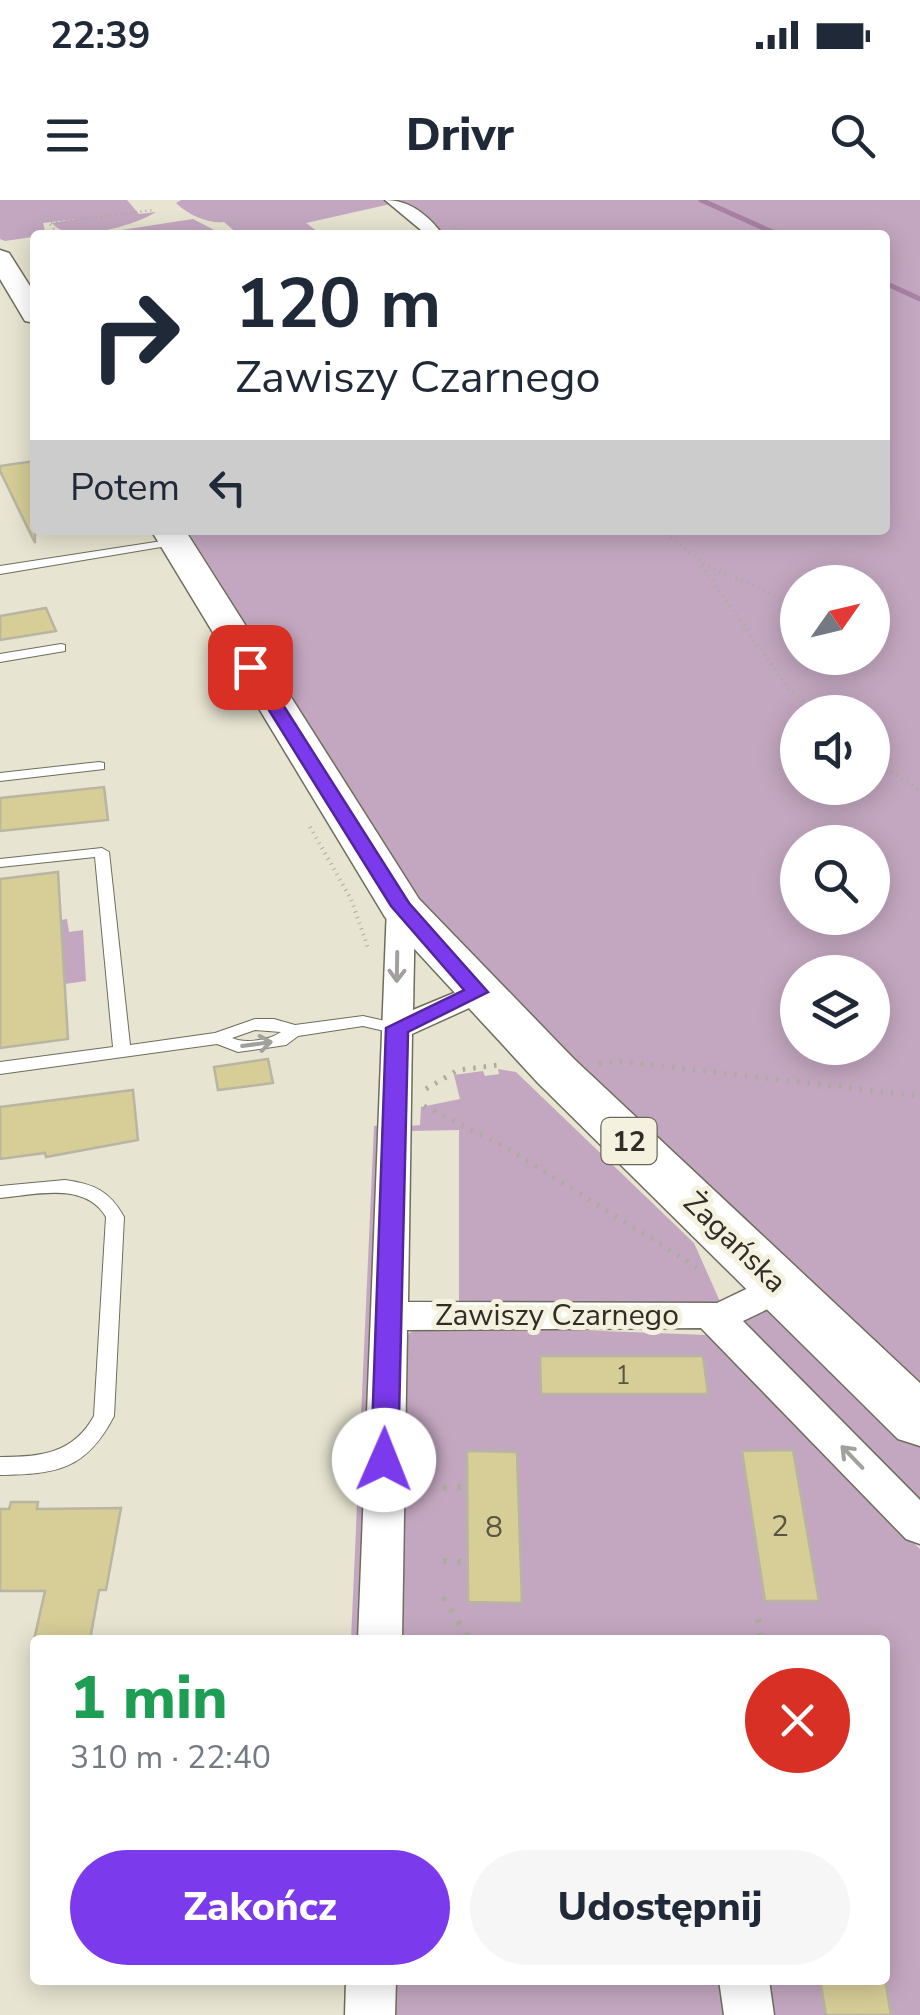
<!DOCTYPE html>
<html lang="pl">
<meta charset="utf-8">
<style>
:root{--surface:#fff;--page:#f6f6f7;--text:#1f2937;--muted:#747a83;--accent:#7c3aed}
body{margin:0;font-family:"Nunito Sans",sans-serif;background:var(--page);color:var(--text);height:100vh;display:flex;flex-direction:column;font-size:38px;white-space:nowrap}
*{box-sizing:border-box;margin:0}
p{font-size:32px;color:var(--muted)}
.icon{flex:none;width:55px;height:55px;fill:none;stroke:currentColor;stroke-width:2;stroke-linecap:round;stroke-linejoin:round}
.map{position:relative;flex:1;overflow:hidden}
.side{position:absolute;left:30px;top:1435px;width:860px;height:350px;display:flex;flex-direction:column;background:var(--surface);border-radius:10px;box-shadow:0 5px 25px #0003}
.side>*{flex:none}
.guide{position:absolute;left:30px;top:30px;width:860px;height:305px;border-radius:10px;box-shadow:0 5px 25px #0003;background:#fff;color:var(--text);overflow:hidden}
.needle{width:65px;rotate:56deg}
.buttons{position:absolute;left:780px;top:365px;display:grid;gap:20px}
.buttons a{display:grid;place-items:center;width:110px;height:110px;border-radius:50%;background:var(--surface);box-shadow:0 5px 25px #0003;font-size:50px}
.pin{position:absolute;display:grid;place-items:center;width:85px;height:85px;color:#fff;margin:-42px;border-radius:20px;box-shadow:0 5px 15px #0006}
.me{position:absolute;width:110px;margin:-55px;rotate:1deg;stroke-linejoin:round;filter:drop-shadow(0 0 8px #0008)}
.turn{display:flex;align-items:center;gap:35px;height:210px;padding:0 40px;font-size:45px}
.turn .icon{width:130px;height:130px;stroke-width:2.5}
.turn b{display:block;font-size:70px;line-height:85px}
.then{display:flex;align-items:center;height:95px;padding:0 40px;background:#0003;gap:20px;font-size:38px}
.round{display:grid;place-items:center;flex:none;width:105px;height:105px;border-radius:52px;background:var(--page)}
.head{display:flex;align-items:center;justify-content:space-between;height:170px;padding:0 40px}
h1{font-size:60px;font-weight:800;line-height:75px;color:#1e9e55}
.button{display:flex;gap:20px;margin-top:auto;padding:20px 40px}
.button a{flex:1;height:115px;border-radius:60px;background:var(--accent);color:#fff;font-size:40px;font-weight:800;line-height:115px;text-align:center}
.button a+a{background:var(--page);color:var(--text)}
.status{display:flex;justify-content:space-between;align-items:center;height:70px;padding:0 50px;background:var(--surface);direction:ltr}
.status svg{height:28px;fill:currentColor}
header{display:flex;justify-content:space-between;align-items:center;height:130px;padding:0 40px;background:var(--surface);font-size:45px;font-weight:800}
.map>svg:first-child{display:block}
.green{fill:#c3a7c0;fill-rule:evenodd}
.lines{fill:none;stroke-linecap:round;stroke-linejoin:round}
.stream{stroke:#a981a5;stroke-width:5}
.building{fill:#d6cd97;stroke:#b8b5a3;stroke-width:2.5}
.lane-casing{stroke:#6f6d5c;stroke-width:2}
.street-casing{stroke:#6f6d5c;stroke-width:3}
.primary-casing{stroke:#6f6d5c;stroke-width:3}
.path-far3{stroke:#aeac9c;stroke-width:2.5;stroke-dasharray:1 4;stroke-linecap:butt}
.path-far2{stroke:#aeac9c;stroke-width:4;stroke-dasharray:1 5;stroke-linecap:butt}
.path-far1{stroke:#aeac9c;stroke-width:5;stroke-dasharray:2.5 8;stroke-linecap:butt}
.path{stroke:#aeac9c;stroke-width:6;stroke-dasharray:4 10;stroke-linecap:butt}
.lane{fill:#fff;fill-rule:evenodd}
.street{fill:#fff;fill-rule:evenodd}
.primary{fill:#fff;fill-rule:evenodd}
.oneway{stroke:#a1a09d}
.route{fill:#7c3aed;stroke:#51269a;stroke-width:2.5}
.labels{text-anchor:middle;stroke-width:10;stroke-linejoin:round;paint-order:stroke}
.number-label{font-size:25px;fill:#595542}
.shield{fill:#f4f1df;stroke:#6a685e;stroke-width:2.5}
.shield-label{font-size:28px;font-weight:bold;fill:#2f2d26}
.street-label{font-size:30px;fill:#2f2d26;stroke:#f4f1df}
.near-number-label{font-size:30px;fill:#595542}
</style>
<div class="status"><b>22:39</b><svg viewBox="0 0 49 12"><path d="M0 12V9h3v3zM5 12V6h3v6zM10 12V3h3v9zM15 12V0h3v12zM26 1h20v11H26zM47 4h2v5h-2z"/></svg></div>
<header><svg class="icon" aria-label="menu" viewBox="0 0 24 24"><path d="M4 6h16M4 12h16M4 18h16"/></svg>Drivr<svg class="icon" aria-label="search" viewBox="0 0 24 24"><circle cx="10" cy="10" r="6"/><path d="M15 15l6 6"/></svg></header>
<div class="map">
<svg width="920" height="1815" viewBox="0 0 920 1815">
<rect width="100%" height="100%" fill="#e7e4d1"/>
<path class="green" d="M0 0H127L139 14 156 12C138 24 70 46 52 23L76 19 43 23 46 35 5 41 0 39Z
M181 0H389L395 3 306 23 322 35H239L224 22C209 24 188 15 176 3Z
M398 0H920V98L885 82V35H781L714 5 777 35H429V22Z
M193 19 224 35H89Z
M885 84 920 100V1186C750 1026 562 867 411 690L187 330H885ZM798 382H872V458H798ZM798 512H872V588H798ZM798 642H872V718H798ZM798 772H872V848H798Z
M67 719 69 732 83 730 86 781 65 784 60 720Z
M498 869 516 872 694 1043 722 1106H459V930L410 931V926L420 925 421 907 460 899 454 875 483 871 485 876 499 874Z
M382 925 361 1440H351L374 926Z
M771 1104 920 1239V1312L741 1124 751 1112Z
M522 1128 707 1135 920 1349V1815H387L388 1780H885V1440H398L406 1136 415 1129Z"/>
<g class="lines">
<path class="stream" d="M701 0 779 35
M885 83 920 99"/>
</g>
<path class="building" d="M35 261V343L0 271V266Z
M46 408 56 431 0 440V416Z
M104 587 108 620 0 631V598Z
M58 672 68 839 0 848V679Z
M268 859 273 883 218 890 214 867Z
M133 890 138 940 46 957 45 953 0 959V907Z
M540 1156H703L708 1194H541Z
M793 1250 819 1401H765L742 1251Z
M467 1251 517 1252 522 1403 468 1402Z
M11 1302H38L37 1309 121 1308 106 1390H99L90 1440H34L45 1391H0V1309H9Z
M820 1780H885L891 1815H826Z"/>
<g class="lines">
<g class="lane-casing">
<path id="lane" d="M175 339 179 340V344L0 374V366Z
M61 444 65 445V451L0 462V454Z
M99 562 104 563V569L0 581V573Z
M102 648 109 652 130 845 215 833 255 819H274L295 825 363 816 403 825 405 829 397 834 363 826 298 836 286 845 238 852 217 844 0 874V862L113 847 95 657 0 667V659ZM255 830 281 832C270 840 245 844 232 838Z
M65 980C94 984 110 991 124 1017L114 1216C86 1270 57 1274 0 1275V1257C40 1257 73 1254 94 1216L106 1017C85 981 34 995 0 998V986Z"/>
</g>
<g class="street-casing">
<path id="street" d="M385 0C410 0 428 15 443 35H427Z
M401 698 415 707 413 810 478 783 493 792 489 799 412 834 408 1102 717 1103 769 1078 782 1074 795 1078 800 1087 795 1096 743 1121 920 1300V1344L906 1339 701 1128 407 1130 402 1440H358L387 707Z
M346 1780H396L395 1815H345Z
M719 1780H769L774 1815H724Z"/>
</g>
<g class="primary-casing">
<path id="primary" d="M0 50 9 53 35 94V123L25 121 0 79Z
M151 330H185L419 699 574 859 920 1183V1246L898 1239 538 883 385 717Z"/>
</g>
<path class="path-far3" d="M455 27 471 35
M54 29 49 23 153 10"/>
<path class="path-far2" d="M661 330 707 366 798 405
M702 366 788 488 814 512
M872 558 920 591
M310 627 351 699 369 751"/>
<path class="path-far1" d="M599 864 618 861 920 896
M426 889 458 870 499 865
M424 906 507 948 703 1071"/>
<path class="path" d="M443 1288 462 1287
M443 1361 464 1362
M443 1397 469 1440
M758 1419 761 1440"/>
<use href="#lane" class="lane"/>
<use href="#street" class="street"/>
<use href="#primary" class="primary"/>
</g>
<defs><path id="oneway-shaft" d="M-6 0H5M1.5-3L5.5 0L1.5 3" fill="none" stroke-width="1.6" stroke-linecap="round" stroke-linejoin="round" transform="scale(2.5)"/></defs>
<g class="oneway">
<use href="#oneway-shaft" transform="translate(397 767) rotate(91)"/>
<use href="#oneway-shaft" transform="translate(257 844) rotate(-8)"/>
<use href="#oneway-shaft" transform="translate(852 1257) rotate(-134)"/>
</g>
<path class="route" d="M245 463 259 467 409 703 488 792 408 832 398 1260 394 1268H375L371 1260 386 828 464 790 391 706 242 467Z"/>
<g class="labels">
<g class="number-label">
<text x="623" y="1184">1</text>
</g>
<rect class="shield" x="601.5" y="918" width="55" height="46" rx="8"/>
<g class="shield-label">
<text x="629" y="951">12</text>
</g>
<g class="street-label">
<text transform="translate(735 1042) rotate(44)" y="10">Żagańska</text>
<text x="557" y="1125">Zawiszy Czarnego</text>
</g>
<g class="near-number-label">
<text x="780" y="1336">2</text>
<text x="494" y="1337">8</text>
</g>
</g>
</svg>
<div class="buttons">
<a><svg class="needle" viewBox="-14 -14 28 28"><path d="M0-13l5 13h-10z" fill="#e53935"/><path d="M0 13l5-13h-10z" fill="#747a83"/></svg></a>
<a><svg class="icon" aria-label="sound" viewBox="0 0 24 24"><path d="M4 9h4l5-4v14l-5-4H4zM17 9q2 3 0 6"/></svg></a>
<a><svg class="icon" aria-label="search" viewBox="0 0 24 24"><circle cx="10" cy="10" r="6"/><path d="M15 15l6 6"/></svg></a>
<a><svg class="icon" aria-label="layers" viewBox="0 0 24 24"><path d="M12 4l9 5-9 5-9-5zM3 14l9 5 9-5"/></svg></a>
</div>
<div class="pin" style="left:250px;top:467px;background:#d93025"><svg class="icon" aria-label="arrive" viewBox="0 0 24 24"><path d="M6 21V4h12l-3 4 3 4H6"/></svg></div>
<svg class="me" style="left:384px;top:1260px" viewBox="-20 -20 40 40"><circle r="19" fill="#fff"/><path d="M0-13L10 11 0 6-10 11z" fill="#7c3aed"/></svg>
<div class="guide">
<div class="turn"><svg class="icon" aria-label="right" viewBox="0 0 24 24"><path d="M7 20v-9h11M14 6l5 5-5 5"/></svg><div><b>120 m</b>Zawiszy Czarnego</div></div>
<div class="then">Potem<svg class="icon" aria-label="left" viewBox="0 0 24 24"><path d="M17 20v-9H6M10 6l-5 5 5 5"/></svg></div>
</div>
<section class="side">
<div class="head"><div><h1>1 min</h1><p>310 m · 22:40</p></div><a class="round" style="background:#d93025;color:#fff"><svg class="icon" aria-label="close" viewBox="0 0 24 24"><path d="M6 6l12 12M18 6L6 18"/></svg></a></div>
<div class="button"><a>Zakończ</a><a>Udostępnij</a></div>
</section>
</div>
